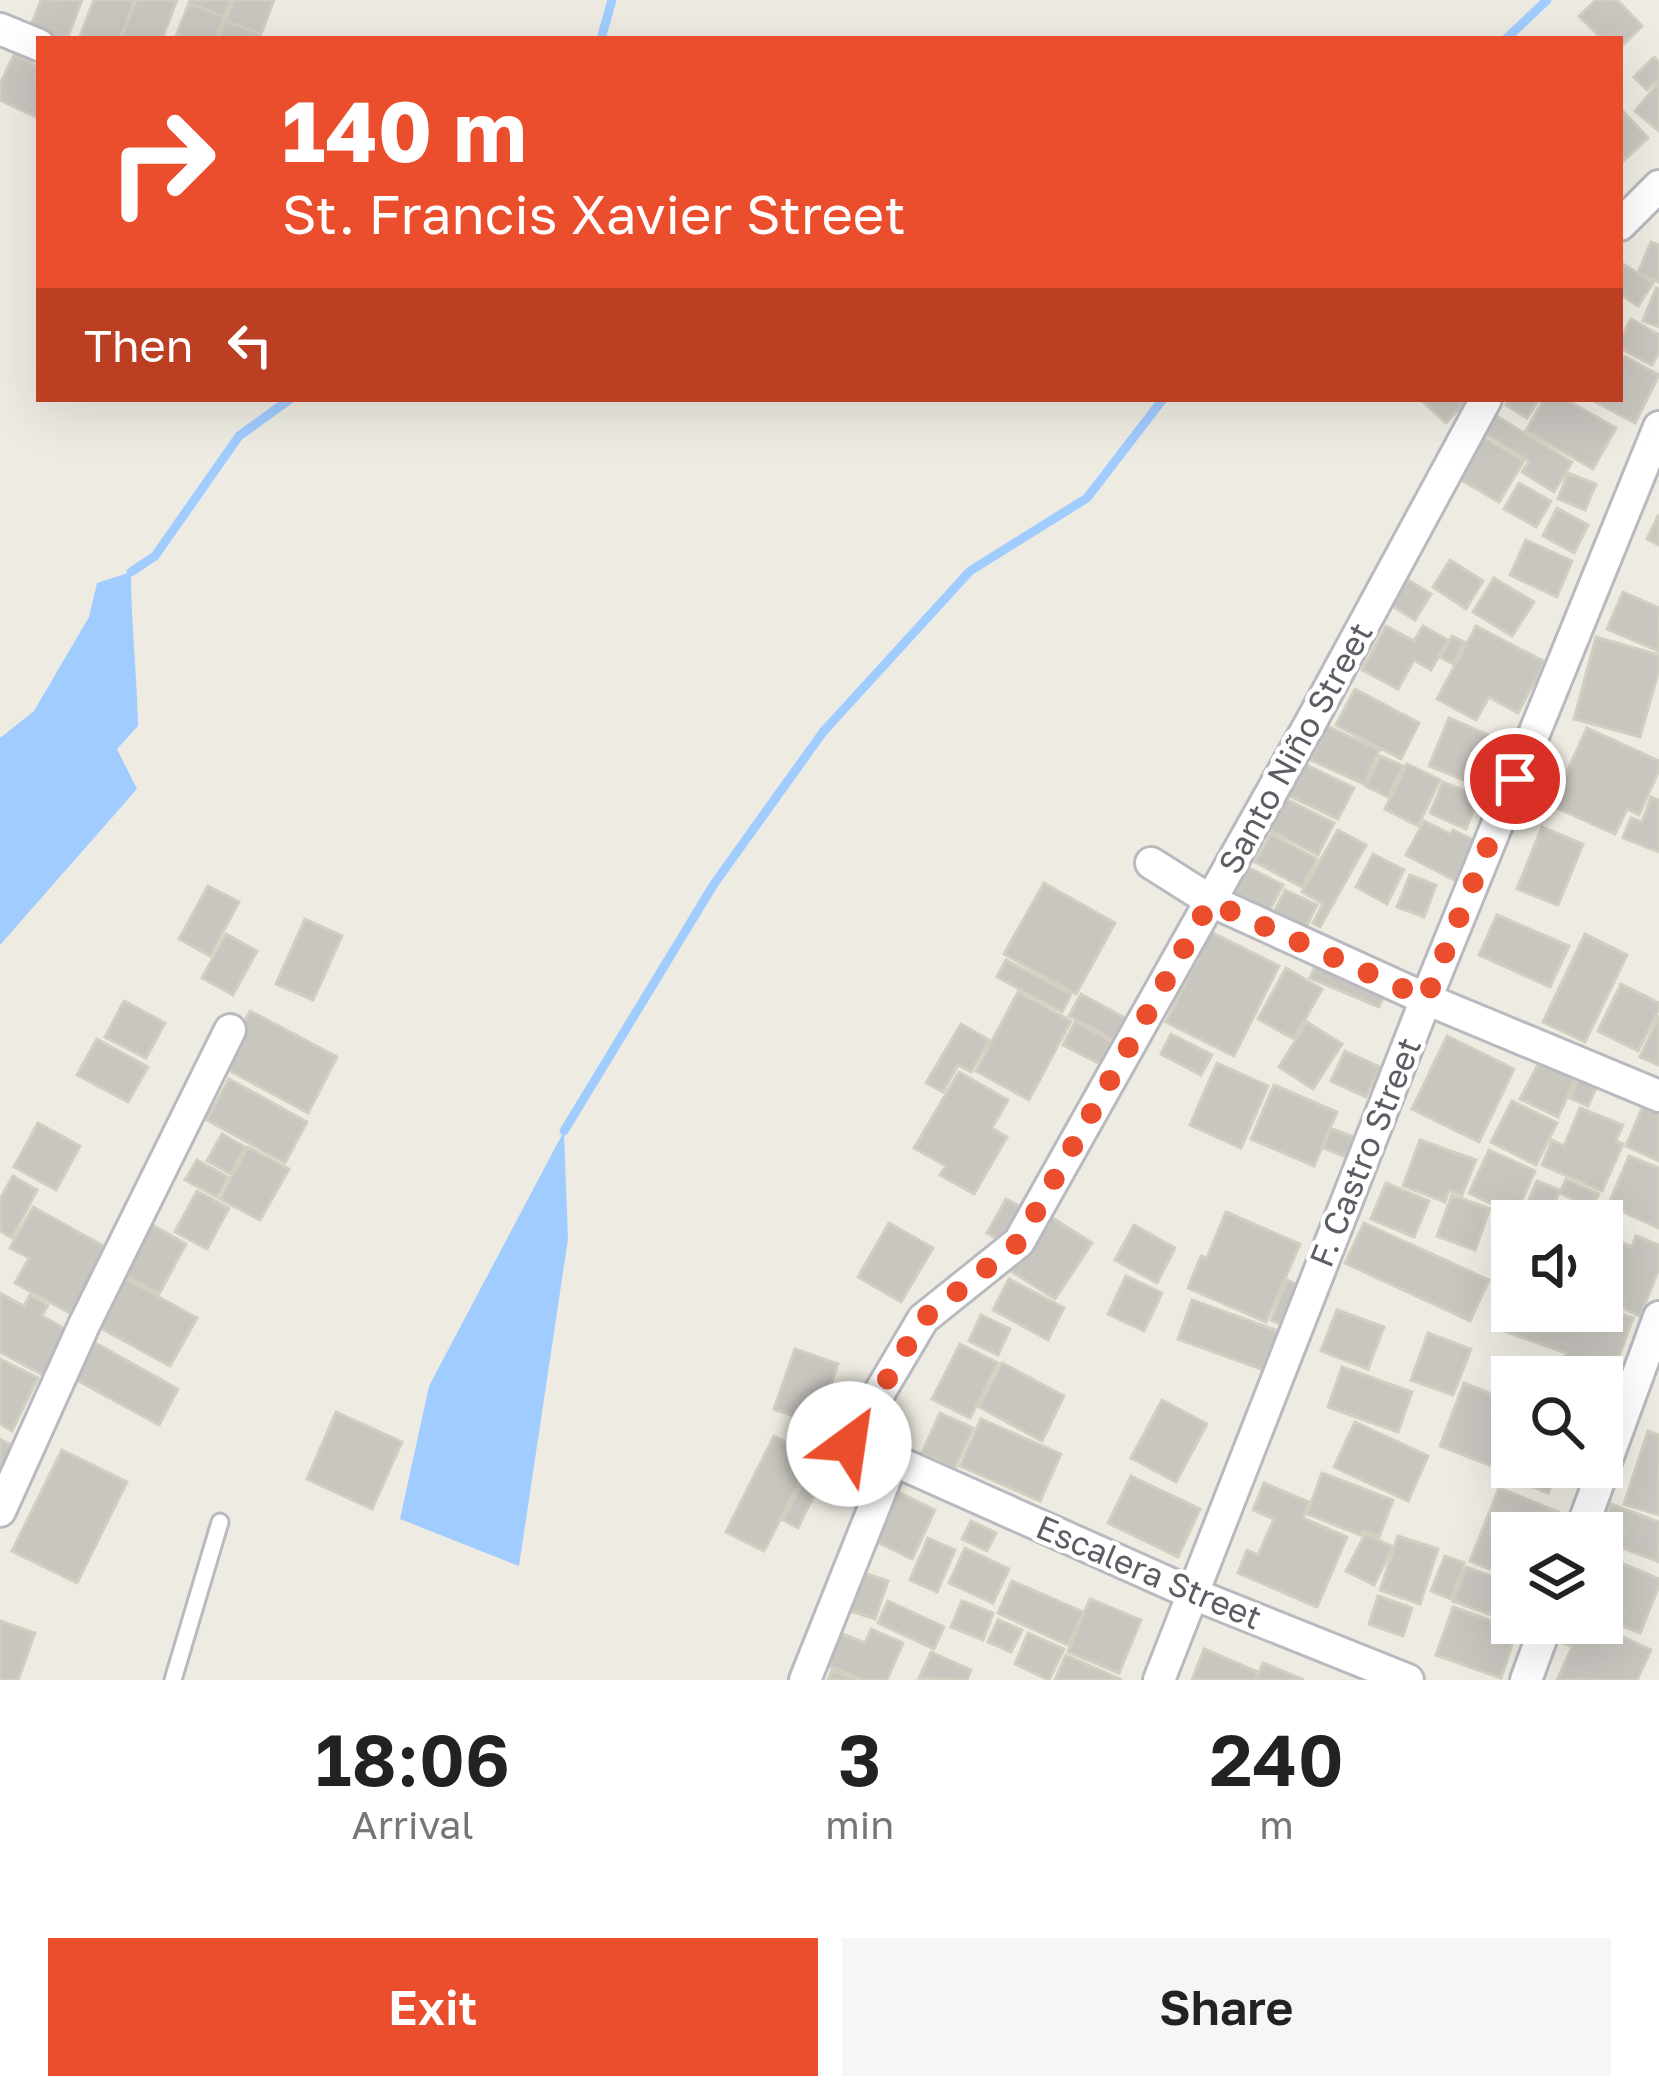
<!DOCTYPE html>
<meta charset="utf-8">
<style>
:root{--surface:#fff;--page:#f6f6f6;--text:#222;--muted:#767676;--accent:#eb4e2c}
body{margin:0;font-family:"Golos Text",sans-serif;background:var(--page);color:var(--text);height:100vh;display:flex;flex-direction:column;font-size:45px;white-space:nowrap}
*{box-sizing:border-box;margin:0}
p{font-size:39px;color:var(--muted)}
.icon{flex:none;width:66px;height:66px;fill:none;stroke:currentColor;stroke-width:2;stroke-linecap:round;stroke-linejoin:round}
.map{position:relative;height:1680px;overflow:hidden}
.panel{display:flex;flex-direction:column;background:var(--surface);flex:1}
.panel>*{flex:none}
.banner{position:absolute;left:36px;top:36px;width:1587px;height:366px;border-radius:0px;box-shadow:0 12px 48px #0002;background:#eb4e2c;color:#fff;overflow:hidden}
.buttons{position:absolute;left:1491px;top:1200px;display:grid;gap:24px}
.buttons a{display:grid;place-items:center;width:132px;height:132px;border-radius:0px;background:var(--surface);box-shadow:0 12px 48px #0002;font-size:60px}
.pin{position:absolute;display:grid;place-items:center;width:102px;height:102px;color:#fff;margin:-51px;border:6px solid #fff;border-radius:50%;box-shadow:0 3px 12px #0007}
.me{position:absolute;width:132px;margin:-66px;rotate:31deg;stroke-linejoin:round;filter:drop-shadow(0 0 9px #0008)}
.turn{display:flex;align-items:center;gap:42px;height:252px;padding:0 48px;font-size:54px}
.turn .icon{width:156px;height:156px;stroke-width:2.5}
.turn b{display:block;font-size:84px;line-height:102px}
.then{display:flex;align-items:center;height:114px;padding:0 48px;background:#0003;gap:24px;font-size:45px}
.eta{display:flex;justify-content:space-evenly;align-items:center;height:204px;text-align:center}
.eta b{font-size:72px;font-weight:600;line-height:84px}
.primary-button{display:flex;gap:24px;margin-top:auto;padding:24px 48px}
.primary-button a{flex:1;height:138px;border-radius:0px;background:var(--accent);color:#fff;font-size:48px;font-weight:600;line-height:138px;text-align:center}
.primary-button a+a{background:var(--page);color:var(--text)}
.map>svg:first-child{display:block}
.water{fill:#a1ccff}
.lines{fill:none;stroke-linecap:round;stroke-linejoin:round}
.stream{stroke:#a1ccff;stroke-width:9}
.building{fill:#c9c6c0;stroke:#d2cfc1;stroke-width:3}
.service-casing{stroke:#b8babf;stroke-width:21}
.minor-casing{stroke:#b8babf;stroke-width:36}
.service{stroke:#fff;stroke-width:15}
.minor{stroke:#fff;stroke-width:30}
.route{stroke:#eb4e2c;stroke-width:21;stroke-dasharray:0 37.8}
.labels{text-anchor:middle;stroke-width:9;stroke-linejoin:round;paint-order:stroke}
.street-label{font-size:33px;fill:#5b5e64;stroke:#fff}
</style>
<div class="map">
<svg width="1659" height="1680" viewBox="0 0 1659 1680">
<rect width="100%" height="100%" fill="#eeece2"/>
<path class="water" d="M131 572C131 623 137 674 138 726L117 749 137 789 0 945V738L34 711 89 617 97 583Z
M564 1131 568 1239 519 1566 400 1519 429 1386Z"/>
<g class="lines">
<path class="stream" d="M601 39 612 0
M1506 39 1547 0
M131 572 155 556 239 436 290 399
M564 1131 714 884 823 732 970 571 1087 498 1163 399"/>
</g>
<path class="building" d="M41 0H82L67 39H43L28 33Z
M94 0H135L120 39H79Z
M136 0H177L162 39H121Z
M190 0H231L224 17 189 3Z
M233 0H274L261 34 225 21Z
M1596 0H1617L1642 26 1620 48V39H1602L1579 16Z
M189 3 224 17 216 39H175Z
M225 21 261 34 259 39H218Z
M14 55 39 67V111L36 117 0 100V84Z
M1654 57 1659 62V78L1647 90 1634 77Z
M1659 82V131L1635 111Z
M1620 108 1648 138 1620 164Z
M1651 242 1659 245V282L1638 273Z
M1620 262 1653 283 1638 306 1620 294Z
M1656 288 1659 289V327L1643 321Z
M1631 319 1659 335V352L1652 365 1620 348V339Z
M1620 354 1659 375 1635 423 1590 399H1620Z
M1420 399H1468L1446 423Z
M1509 399H1539L1527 418 1506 405Z
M1544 399H1565L1616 428 1593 469 1526 431Z
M1493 414 1572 462 1554 492 1522 472 1529 461 1482 432Z
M1481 436 1524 461 1499 502 1456 477Z
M1568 473 1596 484 1585 510 1558 499Z
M1519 483 1551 501 1536 527 1504 509Z
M1557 508 1588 525 1574 553 1543 536Z
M1659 514V545L1647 539Z
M1526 540 1572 561 1557 597 1510 575Z
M1450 560 1483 581 1466 609 1433 587Z
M1405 578 1431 594 1415 620 1389 604Z
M1494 578 1534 602 1512 636 1473 612Z
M1623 592 1659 608 1658 651 1607 629Z
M1386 626 1414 641 1423 626 1448 640 1431 670 1414 660 1398 689 1362 670Z
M1476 626 1545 662 1518 713 1489 697 1476 720 1437 699Z
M1452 636 1464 642 1453 664 1440 657Z
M1596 637 1659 655V670L1640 737 1574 719Z
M1355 689 1419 723 1401 759 1336 725Z
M1449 718 1500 740 1481 787 1429 766Z
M1327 726 1379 750 1364 784 1311 760Z
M1587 728 1659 761V770L1639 815 1627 809 1615 834 1539 800 1552 772 1564 778Z
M1380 756 1403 766 1388 797 1366 786Z
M1298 761 1354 788 1338 819 1283 793Z
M1407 764 1440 780 1418 826 1385 809Z
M1443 782 1479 797 1466 829 1430 813Z
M1278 795 1334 823 1318 855 1262 826Z
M1651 797 1659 800V852L1623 838 1631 818 1642 822Z
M1424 821 1451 834 1453 830 1477 842 1456 881 1406 855Z
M1542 827 1583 844 1558 905 1517 889Z
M1338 830 1366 845 1320 927 1313 923 1323 904 1302 892Z
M1271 834 1317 859 1302 887 1255 862Z
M1373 854 1404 870 1387 904 1356 887Z
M1242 864 1283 885 1264 921 1223 901Z
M1410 875 1436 885 1424 917 1397 907Z
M1044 883 1115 923 1076 994 1004 954Z
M208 886 239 902 210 956 179 939Z
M1285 890 1317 905 1305 929 1273 914Z
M1497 915 1569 946 1550 987 1479 955Z
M305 919 342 936 313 1000 276 984Z
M1211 932 1279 966 1234 1056 1166 1022Z
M226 934 257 951 233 995 202 978Z
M1585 934 1627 955 1585 1042 1543 1022Z
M1320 955 1389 985 1379 1007 1310 978Z
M1006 960 1071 994 1062 1012 997 977Z
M1286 968 1322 989 1294 1039 1258 1019Z
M1621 984 1659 1003V1009L1638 1051 1598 1031Z
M1018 992 1071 1021 1029 1100 976 1071Z
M1081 994 1134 1023 1122 1044 1069 1016Z
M124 1001 165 1023 146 1058 105 1037Z
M250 1011 337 1057 308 1113 221 1066Z
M1659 1016V1065L1640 1057Z
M1075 1022 1113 1042 1102 1065 1063 1045Z
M1307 1022 1342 1044 1313 1089 1279 1067Z
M961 1024 989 1040 971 1072 958 1065 943 1092 926 1083Z
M1171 1034 1212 1055 1201 1075 1161 1054Z
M1447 1036 1514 1069 1479 1142 1412 1109Z
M97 1039 148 1067 128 1102 77 1075Z
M1345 1051 1380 1067 1366 1097 1331 1081Z
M1543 1055 1579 1070 1558 1117 1520 1099Z
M1217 1063 1268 1086 1241 1148 1190 1125Z
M959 1072 1008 1100 992 1128 1007 1137 974 1194 940 1175 946 1166 914 1148Z
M229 1079 307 1122 285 1163 207 1120Z
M1578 1079 1596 1088 1588 1106 1570 1098Z
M1274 1085 1337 1112 1314 1166 1251 1139Z
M1646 1099 1659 1104V1161L1626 1146Z
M1512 1101 1557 1123 1536 1165 1491 1142Z
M1580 1108 1623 1125 1616 1141 1623 1144 1602 1191 1542 1165 1552 1140 1564 1146Z
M38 1123 80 1146 56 1190 14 1167Z
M1330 1128 1354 1137 1346 1157 1323 1148Z
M222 1134 245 1147 231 1174 207 1161Z
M1420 1140 1476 1160 1462 1195 1449 1190 1445 1202 1403 1186Z
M248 1147 289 1169 260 1220 220 1199Z
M1489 1150 1535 1171 1515 1215 1469 1193Z
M1629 1156 1659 1168V1228L1608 1205Z
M197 1160 228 1177 217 1197 185 1180Z
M13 1176 37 1190 12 1238 0 1231V1199Z
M1566 1179 1599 1194 1592 1208 1560 1193Z
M1537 1181 1560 1190 1547 1221H1520Z
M1386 1183 1429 1201 1414 1237 1371 1219Z
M197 1191 229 1208 207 1249 175 1232Z
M1452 1195 1490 1209 1475 1250 1437 1236Z
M1006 1199 1030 1212 1010 1247 987 1233Z
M33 1207 111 1250 75 1316 15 1283 29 1258 10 1248Z
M1226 1212 1300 1244 1266 1322 1188 1288 1201 1256 1207 1258Z
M1048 1215 1092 1243 1055 1299 1011 1271Z
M149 1223 186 1244 159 1294 121 1273Z
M889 1223 933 1248 901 1302 858 1277Z
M1364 1223 1489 1280 1470 1321 1345 1263Z
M1134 1225 1175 1248 1157 1283 1115 1260Z
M1636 1236 1659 1245V1269L1640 1316 1602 1299V1260L1611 1238 1632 1247Z
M1512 1239V1271L1501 1266Z
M117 1274 197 1318 170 1366 91 1323Z
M1511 1275 1512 1311H1602V1307L1633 1318 1602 1404V1377H1529L1533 1366 1558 1374 1566 1353 1492 1327Z
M1126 1276 1162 1293 1144 1331 1108 1314Z
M1009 1279 1064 1308 1048 1340 993 1310Z
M1287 1280 1303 1287 1286 1326 1271 1320Z
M0 1293 24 1306 30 1295 48 1305 42 1316 69 1331 45 1376 0 1352Z
M1192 1300 1278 1331 1264 1370 1178 1339Z
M1337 1310 1384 1327 1368 1369 1321 1351Z
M981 1315 1010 1329 998 1355 969 1341Z
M1428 1333 1471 1349 1453 1395 1411 1380Z
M90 1340 178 1389 159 1425 71 1377Z
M960 1344 998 1363 970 1418 932 1399Z
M795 1349 838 1364 817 1424 774 1409Z
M0 1359 38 1378 12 1431 0 1424Z
M1002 1363 1064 1396 1042 1441 979 1407Z
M1342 1367 1412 1392 1398 1432 1328 1407Z
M1464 1383 1512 1402V1453L1505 1471 1440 1446Z
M1162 1400 1207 1424 1176 1482 1131 1458Z
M336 1412 402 1442 372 1509 307 1479Z
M940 1413 973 1428 955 1468 922 1453Z
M981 1419 1061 1454 1040 1501 960 1466Z
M1355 1422 1428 1456 1408 1501 1334 1467Z
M1648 1431 1659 1435V1515L1624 1504Z
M774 1436 813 1456 764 1551 726 1532Z
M0 1439 19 1449 0 1484Z
M62 1450 127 1482 77 1583 12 1551Z
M1512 1467H1559L1548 1493 1508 1477Z
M1322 1473 1393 1500 1379 1537 1363 1531 1361 1535 1307 1514Z
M1131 1476 1200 1509 1178 1557 1108 1523Z
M1264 1483 1309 1502 1303 1518 1347 1537 1317 1607 1238 1573 1247 1550 1258 1555 1274 1519 1253 1510Z
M802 1484 816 1491 798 1528 783 1520Z
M1499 1488 1561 1513 1553 1533H1512V1578L1470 1561Z
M894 1490 935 1510 912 1559 871 1539Z
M1611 1504 1659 1522V1562L1602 1540 1600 1533Z
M971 1521 996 1533 987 1551 962 1539Z
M1365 1534 1393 1547 1374 1585 1346 1571Z
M1398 1536 1438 1549 1420 1604 1380 1590Z
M928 1538 955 1550 937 1592 910 1580Z
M965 1548 1009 1569 993 1603 949 1583Z
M1445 1556 1464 1563 1451 1599 1431 1591Z
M1614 1560 1659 1579V1586L1640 1633 1602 1618V1589Z
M1466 1567 1512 1584V1622L1453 1601Z
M861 1572 888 1581 875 1619 848 1610Z
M1012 1581 1083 1612 1068 1645 998 1613Z
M1378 1596 1412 1608 1403 1636 1369 1624Z
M1090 1599 1141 1620 1119 1673 1068 1652Z
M888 1601 944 1627 934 1649 878 1623Z
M962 1601 993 1613 983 1640 951 1627Z
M1453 1607 1517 1630 1501 1678 1436 1655Z
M998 1620 1022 1630 1011 1652 988 1642Z
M0 1621 35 1633 18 1680H0Z
M1570 1623H1593L1651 1650 1637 1680H1557L1572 1647 1561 1642Z
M871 1629 903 1643 887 1680H863L825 1664 838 1632 865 1643Z
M1028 1633 1064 1649 1049 1680 1015 1664Z
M1204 1649 1258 1672 1255 1680H1192Z
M931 1652 971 1670 967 1680 919 1678Z
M1066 1655 1122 1680H1055Z
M1263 1663 1304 1680H1256Z
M832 1670 856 1680H828Z"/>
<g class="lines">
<g class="service-casing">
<path id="service" d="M173 1680 220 1522"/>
</g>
<g class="minor-casing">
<path id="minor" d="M0 29 39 45
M1620 225 1659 186
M1151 863 1211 901 1426 999 1659 1096
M0 1511 84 1325 230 1030
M1580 1533 1659 1317
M805 1680 893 1460
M1159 1680 1426 999 1659 427
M1408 1680 1191 1593 893 1460 849 1444 923 1319 1019 1242 1312 720 1486 399
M1526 1680 1547 1623"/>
</g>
<use href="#service" class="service"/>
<use href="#minor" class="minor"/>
</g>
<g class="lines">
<path class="route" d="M849 1444 923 1319 1019 1242 1210 902 1426 999 1515 779"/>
</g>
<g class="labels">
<g class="street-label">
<text transform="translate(1295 748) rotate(-61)" y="12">Santo Niño Street</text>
<text transform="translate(1365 1152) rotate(-68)" y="12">F. Castro Street</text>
<text transform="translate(1149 1572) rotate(23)" y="12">Escalera Street</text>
</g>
</g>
</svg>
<div class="buttons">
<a><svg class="icon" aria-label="sound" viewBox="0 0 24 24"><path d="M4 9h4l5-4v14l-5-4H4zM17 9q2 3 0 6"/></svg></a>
<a><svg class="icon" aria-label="search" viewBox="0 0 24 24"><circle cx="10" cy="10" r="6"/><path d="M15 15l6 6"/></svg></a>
<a><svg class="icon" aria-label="layers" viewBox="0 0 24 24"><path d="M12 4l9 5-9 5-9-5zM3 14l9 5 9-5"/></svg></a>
</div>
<div class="pin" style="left:1515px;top:779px;background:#d93025"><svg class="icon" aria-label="arrive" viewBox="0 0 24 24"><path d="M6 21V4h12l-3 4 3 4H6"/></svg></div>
<svg class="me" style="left:849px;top:1444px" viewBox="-20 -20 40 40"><circle r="19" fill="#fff"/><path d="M0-13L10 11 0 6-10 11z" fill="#eb4e2c"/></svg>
<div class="banner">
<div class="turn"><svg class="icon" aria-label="right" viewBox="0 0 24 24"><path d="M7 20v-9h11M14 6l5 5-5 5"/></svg><div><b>140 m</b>St. Francis Xavier Street</div></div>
<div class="then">Then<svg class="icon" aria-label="left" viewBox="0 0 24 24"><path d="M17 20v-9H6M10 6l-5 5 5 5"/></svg></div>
</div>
</div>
<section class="panel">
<div class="eta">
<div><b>18:06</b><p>Arrival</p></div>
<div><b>3</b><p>min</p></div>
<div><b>240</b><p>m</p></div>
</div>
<div class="primary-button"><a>Exit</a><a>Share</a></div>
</section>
